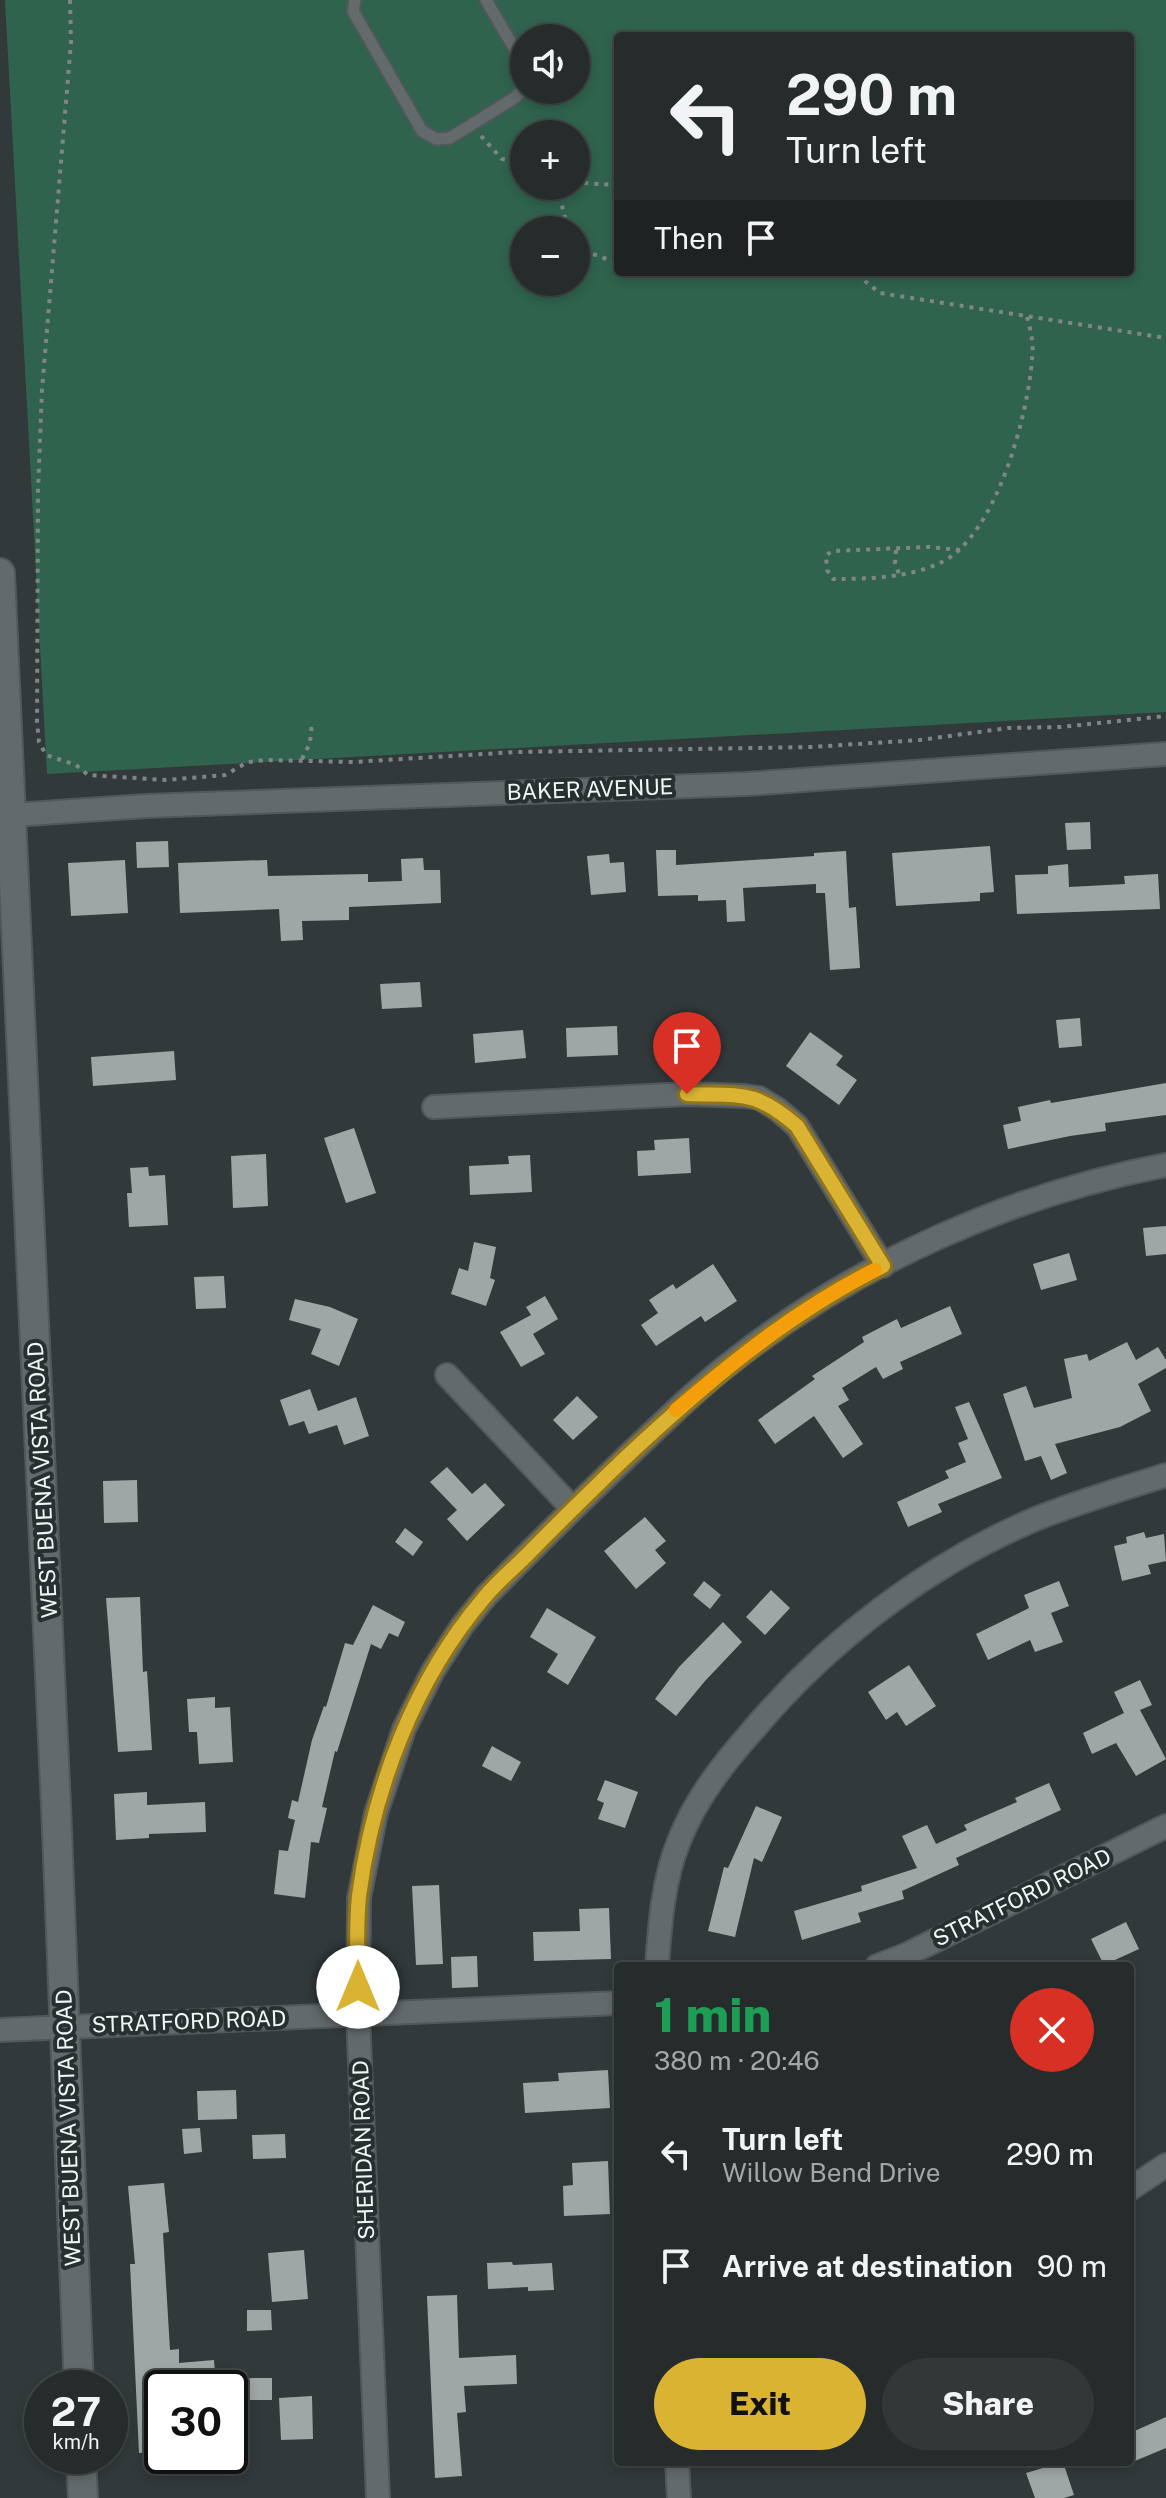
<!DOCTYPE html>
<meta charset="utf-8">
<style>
:root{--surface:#262b2c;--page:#323738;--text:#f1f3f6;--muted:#a4a7a9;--line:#424748;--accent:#dab333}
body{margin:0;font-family:"Public Sans",sans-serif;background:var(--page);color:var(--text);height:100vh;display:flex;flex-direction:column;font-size:30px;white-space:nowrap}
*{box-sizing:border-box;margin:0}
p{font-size:26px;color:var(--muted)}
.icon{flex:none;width:44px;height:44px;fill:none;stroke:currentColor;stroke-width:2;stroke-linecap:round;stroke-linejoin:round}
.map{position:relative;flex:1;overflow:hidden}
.sheet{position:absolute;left:614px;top:1962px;width:520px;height:504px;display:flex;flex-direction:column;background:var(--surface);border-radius:8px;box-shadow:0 4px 12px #0003,0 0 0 2px var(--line)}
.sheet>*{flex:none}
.hud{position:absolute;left:614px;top:32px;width:520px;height:244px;border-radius:8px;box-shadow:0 4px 12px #0003,0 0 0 2px var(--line);background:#262b2c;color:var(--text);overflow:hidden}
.tools{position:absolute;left:510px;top:24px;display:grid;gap:16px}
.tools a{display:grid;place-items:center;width:80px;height:80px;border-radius:50%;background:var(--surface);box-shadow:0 4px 12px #0003,0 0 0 2px var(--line);font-size:40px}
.speed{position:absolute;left:24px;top:2370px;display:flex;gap:16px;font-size:40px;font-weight:700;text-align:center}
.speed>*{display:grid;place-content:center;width:104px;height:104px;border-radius:50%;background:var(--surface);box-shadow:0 4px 12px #0003,0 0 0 2px var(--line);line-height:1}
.speed small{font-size:20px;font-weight:400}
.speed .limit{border:4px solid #111;border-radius:12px;background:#fff;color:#111}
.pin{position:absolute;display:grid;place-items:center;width:68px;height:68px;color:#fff;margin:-82px -34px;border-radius:50% 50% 50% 0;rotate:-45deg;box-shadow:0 0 8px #0007}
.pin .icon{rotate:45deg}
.me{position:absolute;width:88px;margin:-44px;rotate:0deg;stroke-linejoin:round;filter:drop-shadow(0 0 6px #0008)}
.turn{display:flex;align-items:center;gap:28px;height:168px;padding:0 40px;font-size:36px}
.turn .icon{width:104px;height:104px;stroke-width:2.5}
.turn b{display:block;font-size:56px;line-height:68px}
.then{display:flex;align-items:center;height:76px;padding:0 40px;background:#0003;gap:16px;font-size:30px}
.round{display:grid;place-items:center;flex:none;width:84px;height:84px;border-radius:42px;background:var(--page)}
.headline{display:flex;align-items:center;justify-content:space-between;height:136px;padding:0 40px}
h1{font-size:48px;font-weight:800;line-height:60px;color:#1e9e55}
.button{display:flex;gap:16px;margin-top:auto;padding:16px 40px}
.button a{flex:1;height:92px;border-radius:48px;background:var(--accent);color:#111;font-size:32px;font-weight:800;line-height:92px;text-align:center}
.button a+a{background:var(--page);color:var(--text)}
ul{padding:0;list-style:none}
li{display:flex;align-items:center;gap:24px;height:112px;padding:0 40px}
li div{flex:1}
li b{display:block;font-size:30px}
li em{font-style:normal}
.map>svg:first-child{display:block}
.green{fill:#2f634d;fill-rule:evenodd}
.building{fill:#9fa7a6}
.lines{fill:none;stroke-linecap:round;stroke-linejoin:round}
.service-casing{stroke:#525759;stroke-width:15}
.minor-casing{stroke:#525759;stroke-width:26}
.tertiary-casing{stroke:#525759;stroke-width:32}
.path{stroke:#808687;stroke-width:4;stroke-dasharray:4 6;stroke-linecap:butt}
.service{stroke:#636a6c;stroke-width:11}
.minor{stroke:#636a6c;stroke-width:22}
.tertiary{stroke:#636a6c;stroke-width:28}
.route-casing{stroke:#8e7421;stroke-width:20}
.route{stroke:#dab333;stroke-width:14}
.slow{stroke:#f59e0b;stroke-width:14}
.labels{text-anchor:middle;stroke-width:8;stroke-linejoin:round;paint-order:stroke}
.street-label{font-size:22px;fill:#f1f5f6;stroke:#282f31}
</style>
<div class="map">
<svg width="1166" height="2498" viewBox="0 0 1166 2498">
<rect width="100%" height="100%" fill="#32393b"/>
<path class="green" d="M5 0H1166V712L47 774ZM618 36H1130V272H618ZM524 38H576V90H524ZM524 134H576V186H524ZM524 230H576V282H524Z"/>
<path class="building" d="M1090 822 1091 849 1067 850 1065 823Z
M168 841 169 867 137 868 136 842Z
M990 846 994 892 980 893V901L896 906 892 853Z
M656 850H676V865L814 856V853L846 851 849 908 856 907 860 968 830 970 825 893H816V884L743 888 745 921 727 922 726 900 698 901V895L658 896Z
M609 854 610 863 624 862 626 892 591 895 587 856Z
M423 858 424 870H440L441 903 349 907V920L302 921 303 940 281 941 279 909 180 913 178 863 267 860 268 876 368 874V882L402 881 401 859Z
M125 860 128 913 71 916 68 863Z
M1068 864 1069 887 1125 884 1124 876 1158 874 1160 909 1017 914 1015 875 1048 874V866Z
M420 982 422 1007 382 1009 380 984Z
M1080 1018 1082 1046 1059 1048 1056 1020Z
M617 1026 618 1055 567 1057 566 1028Z
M523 1030 526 1058 475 1063 473 1034Z
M810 1032 843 1056 836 1065 857 1080 839 1105 786 1066Z
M174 1051 176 1080 93 1086 91 1057Z
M1166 1083V1115L1105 1123 1106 1131 1070 1136 1008 1149 1003 1125 1021 1121 1018 1107 1050 1100 1051 1103Z
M354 1128 376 1193 346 1203 324 1138Z
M689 1138 691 1173 638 1176 637 1151 655 1150 654 1140Z
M266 1154 268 1206 233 1208 231 1156Z
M530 1155 532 1192 470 1195 469 1166 509 1164 508 1156Z
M148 1167 149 1176 165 1175 168 1225 129 1227 127 1193H132L130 1168Z
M1166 1226V1254L1146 1256 1143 1228Z
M474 1242 496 1247 490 1278 495 1280 486 1306 451 1294 459 1268 468 1271Z
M1069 1253 1077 1280 1041 1290 1033 1264Z
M713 1264 737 1301 705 1322 701 1316 656 1346 641 1325 658 1313 649 1300 673 1284 676 1289Z
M224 1276 226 1308 196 1309 194 1277Z
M545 1296 558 1319 533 1334 545 1354 521 1367 500 1332 531 1315 526 1307Z
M295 1299 330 1307 358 1319 339 1366 311 1354 321 1329 289 1320Z
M950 1306 962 1334 900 1362 903 1369 883 1379 876 1367 842 1388 849 1400 838 1406 863 1444 843 1458 814 1416 775 1444 758 1420 815 1379 812 1376 864 1342 862 1337 897 1319 901 1328Z
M1127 1342 1136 1360 1158 1347 1166 1360V1368L1138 1384 1151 1411 1120 1427 1055 1444 1067 1473 1051 1480 1041 1456 1025 1461 1003 1394 1026 1386 1034 1408 1072 1398 1064 1359 1087 1354 1089 1361Z
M310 1389 318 1411 356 1397 369 1436 344 1445 337 1425 309 1434 304 1421 289 1426 280 1400Z
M577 1396 598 1417 573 1440 553 1420Z
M969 1402 1002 1478 938 1504 942 1512 908 1527 897 1502 949 1478 945 1471 966 1462 958 1443 968 1439 955 1407Z
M447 1467 472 1494 485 1483 505 1505 467 1541 447 1519 457 1510 430 1482Z
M137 1480 138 1522 104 1523 103 1481Z
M645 1517 666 1541 655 1550 666 1563 636 1589 604 1551Z
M405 1528 423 1542 413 1556 395 1542Z
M1144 1532 1146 1538 1164 1534 1166 1561 1148 1565 1151 1574 1122 1581 1114 1546 1127 1543 1126 1537Z
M704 1581 721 1595 710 1609 693 1595Z
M1059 1581 1069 1606 1051 1613 1063 1642 1035 1652 1030 1640 988 1660 976 1634 1029 1608 1024 1595Z
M771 1590 790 1608 765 1635 746 1617Z
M140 1597 143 1672 147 1671 152 1750 118 1752 106 1598Z
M373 1605 405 1622 398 1637 389 1633 381 1649 371 1644 337 1752 335 1751 322 1807 327 1808 319 1843 311 1842 305 1898 274 1894 279 1850 288 1851 295 1820 288 1818 292 1800 298 1802 312 1740 324 1706 326 1707 345 1643 353 1645Z
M547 1608 596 1637 568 1685 547 1672 558 1654 530 1637Z
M723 1622 742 1642 705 1681 676 1716 655 1699 679 1667Z
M909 1665 936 1706 906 1726 897 1712 886 1720 868 1692Z
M1140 1680 1152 1705 1140 1710 1166 1759 1136 1776 1116 1743 1092 1754 1083 1733 1124 1713 1114 1692Z
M215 1697V1708L230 1707 233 1762 199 1764 197 1732H189L187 1699Z
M492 1746 521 1762 511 1781 482 1766Z
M605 1780 638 1792 625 1828 598 1819 604 1803 597 1800Z
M1049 1783 1061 1810 956 1858 959 1865 902 1891 904 1899 858 1913 861 1922 802 1940 794 1911 862 1891 861 1886 917 1868 902 1836 927 1825 936 1844 967 1830 964 1825 1017 1802 1015 1798Z
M147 1792V1805L205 1802 206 1832 149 1834V1838L116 1840 114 1794Z
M756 1806 782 1817 762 1862 754 1858 735 1937 708 1931 724 1867 728 1868Z
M439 1885 443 1964 416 1965 412 1886Z
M609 1908 611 1959 534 1961 533 1932 580 1931 579 1909Z
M1126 1922 1139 1949 1104 1965 1091 1939Z
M477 1956 478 1987 452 1988 451 1957Z
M608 2070 610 2108 525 2113 523 2083 559 2081 558 2073Z
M236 2090 237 2119 198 2120 197 2091Z
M200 2128 202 2152 184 2154 182 2129Z
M285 2134 286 2158 253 2159 252 2135Z
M608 2161 610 2214 564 2216 563 2186 573 2185 572 2163Z
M164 2183 169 2232 163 2233 170 2350 179 2349V2363L214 2360 216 2388H162V2452L139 2453 130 2264H135L128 2186Z
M304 2250 308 2299 272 2302 268 2253Z
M512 2262 513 2265 552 2263 554 2290 528 2291V2287L488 2289 487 2263Z
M457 2295 459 2358 516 2355 517 2384 464 2386 466 2412 457 2413 462 2476 435 2478 427 2296Z
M247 2310H271L272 2330 247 2331Z
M246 2378H272V2400H247Z
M312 2396 313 2439 281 2440 279 2398Z
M1166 2417V2448L1130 2463V2433Z
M1063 2462 1074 2495 1064 2498H1035L1026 2473Z"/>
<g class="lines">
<g class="service-casing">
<path id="service" d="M355 0 353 11 422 131 436 139 450 138 516 97 524 87
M486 0 524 65"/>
</g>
<g class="minor-casing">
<path id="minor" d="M13 815 146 806 746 784 1166 754
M434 1107 687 1094 745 1096 759 1098 777 1109 797 1126 883 1266
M447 1375 573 1509
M657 1966C660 1924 663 1880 679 1841 696 1798 723 1764 753 1730 828 1641 926 1566 1033 1520 1077 1502 1122 1489 1166 1475
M877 1966 908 1954 1166 1826
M0 2030 618 2003
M1130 2189 1166 2165
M677 2462 679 2498
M378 2498 358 2014 359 1898 376 1813 404 1729 433 1671 462 1626 486 1596C534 1547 583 1499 633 1451 667 1419 700 1386 737 1358 860 1262 1013 1194 1166 1165"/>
</g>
<g class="tertiary-casing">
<path id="tertiary" d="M0 573 56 1806 79 2388
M81 2456 83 2498"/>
</g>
<path class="path" d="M70 0 71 42 42 390 38 491 37 721 39 742 46 755 76 765 88 775 166 780 225 775 248 762 264 760 353 762 516 752 811 747 920 740 1008 728 1061 727 1166 716
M481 136 502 159 524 163
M576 178 583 183 618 185
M557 186 568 230
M576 244 590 253 618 263
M672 272 691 274 724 272
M860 272 866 282 880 293 1166 338
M896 550 895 563 899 574
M960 550 929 547 833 551 826 555 827 570 833 579C868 579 910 578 942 562 996 535 1028 416 1032 359 1034 345 1031 331 1027 317
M302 759 310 743 312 724"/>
<use href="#service" class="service"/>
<use href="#minor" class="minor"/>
<use href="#tertiary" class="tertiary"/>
</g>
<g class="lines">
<g class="route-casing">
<path id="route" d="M358 1987C357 1958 356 1926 359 1896 373 1790 414 1680 484 1598 497 1582 513 1569 527 1555 558 1523 590 1492 622 1461 703 1385 783 1316 883 1266L797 1126C754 1089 741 1096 687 1094"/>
</g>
<use href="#route" class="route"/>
<path class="slow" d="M676 1410C737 1358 802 1306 875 1270"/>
</g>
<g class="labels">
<g class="street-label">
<text transform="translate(590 789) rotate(-2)" y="8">BAKER AVENUE</text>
<text transform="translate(42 1480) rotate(-93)" y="8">WEST BUENA VISTA ROAD</text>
<text transform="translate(1022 1897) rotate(-26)" y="8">STRATFORD ROAD</text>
<text transform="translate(189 2021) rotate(-2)" y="8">STRATFORD ROAD</text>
<text transform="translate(68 2128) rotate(-92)" y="8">WEST BUENA VISTA ROAD</text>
<text transform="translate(363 2150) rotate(-92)" y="8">SHERIDAN ROAD</text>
</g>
</g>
</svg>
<div class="tools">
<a><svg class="icon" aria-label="sound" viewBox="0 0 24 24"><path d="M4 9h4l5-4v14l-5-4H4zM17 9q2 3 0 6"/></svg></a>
<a>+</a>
<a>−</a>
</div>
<div class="speed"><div>27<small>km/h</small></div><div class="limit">30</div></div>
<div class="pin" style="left:687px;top:1094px;background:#d93025"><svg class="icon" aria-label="arrive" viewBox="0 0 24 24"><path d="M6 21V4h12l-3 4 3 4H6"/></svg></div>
<svg class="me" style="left:358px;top:1987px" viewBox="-20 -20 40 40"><circle r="19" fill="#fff"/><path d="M0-13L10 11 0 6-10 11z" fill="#dab333"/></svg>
<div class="hud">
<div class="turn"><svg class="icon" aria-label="left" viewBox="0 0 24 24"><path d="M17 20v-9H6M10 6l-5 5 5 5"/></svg><div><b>290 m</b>Turn left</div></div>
<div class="then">Then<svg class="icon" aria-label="arrive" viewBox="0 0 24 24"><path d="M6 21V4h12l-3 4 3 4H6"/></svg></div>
</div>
<section class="sheet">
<div class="headline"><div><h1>1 min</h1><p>380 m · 20:46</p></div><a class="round" style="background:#d93025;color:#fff"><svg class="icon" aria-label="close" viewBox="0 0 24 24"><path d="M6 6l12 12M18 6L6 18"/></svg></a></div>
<ul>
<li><svg class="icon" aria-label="left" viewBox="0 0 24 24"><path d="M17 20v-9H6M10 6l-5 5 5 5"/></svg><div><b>Turn left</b><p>Willow Bend Drive</p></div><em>290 m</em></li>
<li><svg class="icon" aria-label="arrive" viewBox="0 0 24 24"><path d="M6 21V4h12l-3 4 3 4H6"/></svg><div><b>Arrive at destination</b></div><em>90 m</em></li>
</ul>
<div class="button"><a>Exit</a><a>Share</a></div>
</section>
</div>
